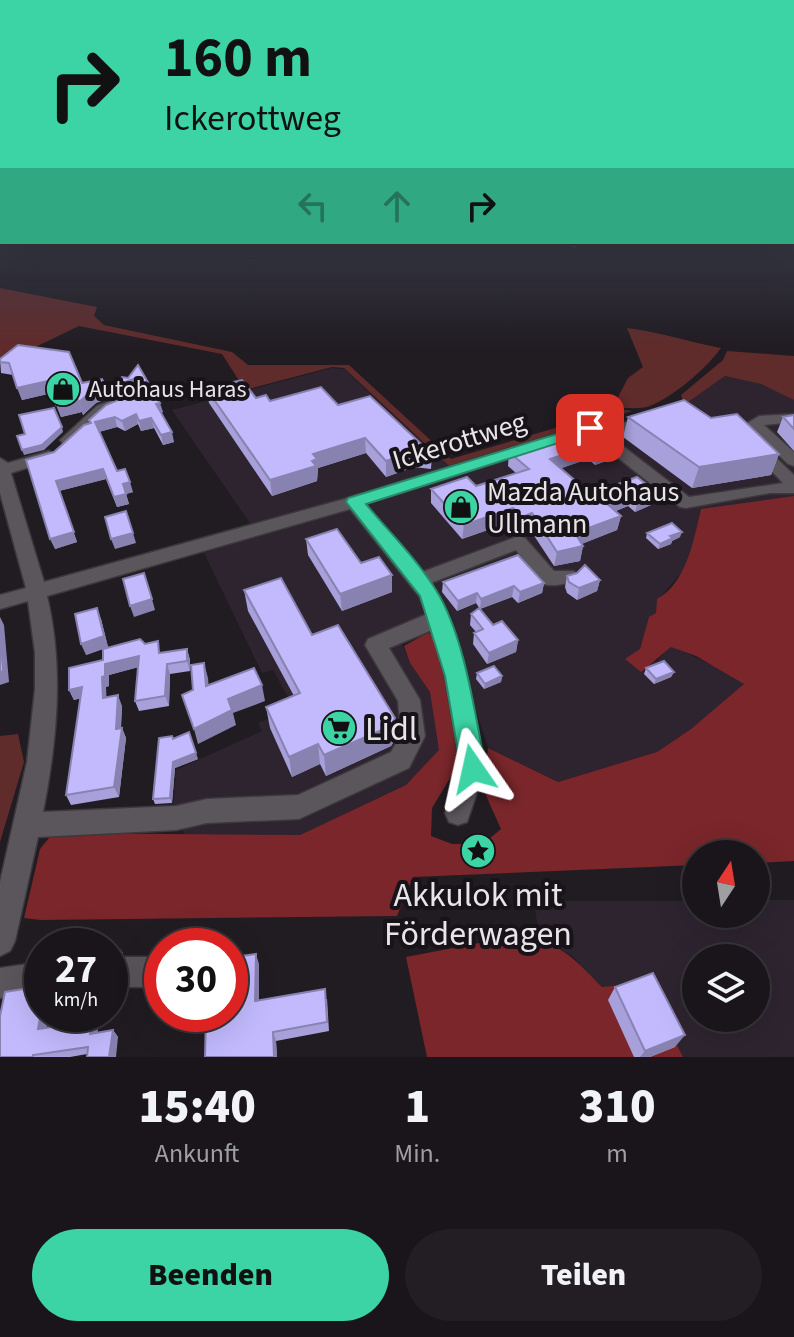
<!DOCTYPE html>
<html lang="de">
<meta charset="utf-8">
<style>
:root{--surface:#19151a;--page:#221e23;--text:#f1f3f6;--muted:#9f9fa2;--line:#373439;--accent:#3cd4a4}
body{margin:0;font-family:"Source Sans 3",sans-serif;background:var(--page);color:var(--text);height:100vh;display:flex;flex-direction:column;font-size:30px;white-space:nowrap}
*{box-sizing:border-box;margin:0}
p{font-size:26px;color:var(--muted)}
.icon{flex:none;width:44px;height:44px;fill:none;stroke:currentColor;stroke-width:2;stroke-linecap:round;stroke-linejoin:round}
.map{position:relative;height:1057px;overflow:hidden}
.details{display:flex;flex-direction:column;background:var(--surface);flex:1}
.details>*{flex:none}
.guide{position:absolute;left:0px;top:0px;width:794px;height:244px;box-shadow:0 8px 32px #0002,0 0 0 2px var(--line);background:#3cd4a4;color:#111;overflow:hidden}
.needle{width:52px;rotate:12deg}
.controls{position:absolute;left:682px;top:840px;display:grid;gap:16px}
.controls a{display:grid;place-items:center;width:88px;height:88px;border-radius:50%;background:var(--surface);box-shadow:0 8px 32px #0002,0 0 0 2px var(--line);font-size:40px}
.speed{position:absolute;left:24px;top:928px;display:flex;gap:16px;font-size:40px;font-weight:700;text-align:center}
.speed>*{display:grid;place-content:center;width:104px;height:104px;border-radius:50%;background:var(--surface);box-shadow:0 8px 32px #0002,0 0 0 2px var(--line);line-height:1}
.speed small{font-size:20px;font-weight:400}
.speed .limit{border:12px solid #d22;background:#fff;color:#111}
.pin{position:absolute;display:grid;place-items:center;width:68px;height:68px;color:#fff;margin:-34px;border-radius:16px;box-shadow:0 4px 12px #0006}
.me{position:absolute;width:88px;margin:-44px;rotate:349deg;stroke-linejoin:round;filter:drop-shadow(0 0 6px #0008)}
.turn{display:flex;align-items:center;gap:28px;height:168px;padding:0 32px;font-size:36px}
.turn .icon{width:104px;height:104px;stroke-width:2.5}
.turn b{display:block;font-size:56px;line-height:68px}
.lanes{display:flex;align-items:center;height:76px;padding:0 32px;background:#0003;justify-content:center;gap:40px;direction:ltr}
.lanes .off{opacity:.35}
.eta{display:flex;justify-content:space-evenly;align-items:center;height:136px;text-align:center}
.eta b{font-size:48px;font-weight:800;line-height:56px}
.primary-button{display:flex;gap:16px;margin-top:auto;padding:16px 32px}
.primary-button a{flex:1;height:92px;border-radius:48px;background:var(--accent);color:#111;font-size:32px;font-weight:800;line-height:92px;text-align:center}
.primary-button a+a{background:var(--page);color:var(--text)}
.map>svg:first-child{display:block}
.built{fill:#2d242f;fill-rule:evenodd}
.green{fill:#602b2b}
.forest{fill:#7a262a}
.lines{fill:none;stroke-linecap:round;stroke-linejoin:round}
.minor-casing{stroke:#3c383c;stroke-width:3}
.minor{fill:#5b555c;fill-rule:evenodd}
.wall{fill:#a7a0da}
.shaded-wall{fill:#8882b1}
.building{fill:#c2bafd;stroke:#8882b1;stroke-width:2}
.route{fill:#3cd4a4;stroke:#278a6b;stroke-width:2}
.labels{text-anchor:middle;stroke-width:8;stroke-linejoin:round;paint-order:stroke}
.far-poi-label{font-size:24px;fill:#e8e5e8;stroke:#181319;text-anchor:start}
.street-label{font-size:28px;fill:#e8e5e8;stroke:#181319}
.poi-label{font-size:28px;fill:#e8e5e8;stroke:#181319;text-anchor:start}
.near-poi-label{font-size:34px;fill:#e8e5e8;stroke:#181319;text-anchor:start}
</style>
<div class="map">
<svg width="794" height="1057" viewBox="0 0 794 1057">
<rect width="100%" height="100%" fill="#211c22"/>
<path class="built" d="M332 368 344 369 459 476 645 416 675 402 684 405 725 376 761 384 789 397 794 400V496L693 547 685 568 660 598 656 613 649 618 640 649 656 662 671 646 727 672 745 685 691 729 657 752 558 782 488 748 462 664 450 612 436 610 394 626 410 663 430 691 440 750 406 785 300 835H185L173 808 176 770 262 731 258 723 294 708 273 670 262 673 204 553 258 535 172 410Z
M756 900H794V1057H683L647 984 602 987 571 955 539 937 534 901H696V914H756ZM696 958H756V1018H696Z"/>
<path class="green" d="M0 288 97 307 94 316 104 325 232 352 248 365H349L451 459 619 409 632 411 450 467 344 368 332 367 245 390 222 354 79 326 0 364Z
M627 328C660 332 689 342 721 348 707 368 673 397 650 406 643 409 633 408 624 408L618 397 628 378 643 367Z
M727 351 794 356V400L761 384 725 376 684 405 681 395 723 360Z
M18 734 24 762 0 842V736Z"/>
<path class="forest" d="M794 496V861L756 863V854H696V865L413 877 397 916 41 920 24 918 40 849 53 833 300 835 406 785 439 750 430 692 410 663 404 646 427 633 438 635 463 749 455 770 432 808 431 836 452 844H483L501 829 484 791 488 748 558 782 657 752 691 729 744 684 696 656 671 647 641 672 625 659 640 649 649 617 656 613 657 599C686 584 694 539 701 509Z
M515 936C556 938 574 958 602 987L646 983 683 1057H427L406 957Z"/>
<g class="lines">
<g class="minor-casing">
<path id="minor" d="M569 242H579V243L574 246Z
M138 390 143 391V397L107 412 73 443H63L60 440 97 406Z
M794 414V422L764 425 794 452V466L788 464 746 424 759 416Z
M646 416 653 420 651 423 611 437 689 497 783 483 751 450 759 445 765 447 794 475V493H770L686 508 680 507 588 434 365 504 422 572 519 536 525 538 554 571H574L577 576 574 581C564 584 553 587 543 584L516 550 431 583 449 618 467 676 485 769 467 822 458 825 449 822 445 813 461 769 445 676 432 630 389 648 420 700 425 736 409 768 299 819 207 823 176 830 38 837 15 941 10 951 0 956V882L27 762 35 689V653L28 601 0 609V595L26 588 0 493V458L8 463 49 451 57 456 55 459 11 473 44 582 348 498 585 425H595L602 430ZM350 509 419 596 427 614 368 639 365 645 398 701 401 735 391 752 298 795 207 799 176 806 43 812C57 741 64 667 47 596Z
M110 957H162V987H110Z
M42 962V992L0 998V968Z"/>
</g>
<use href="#minor" class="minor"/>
</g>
<path class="wall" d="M534 242H568L567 244H535Z
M0 359 82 383 109 398 96 403 83 415 82 412 61 417 52 393 22 400 13 375 1 373Z
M138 365 163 412 161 413 174 442 163 445 154 428 141 431 138 424 125 431 117 427 99 432 117 471 133 492 126 494 129 504 117 507 106 479 59 491 77 542 55 549 54 452 90 424 89 420 142 390V388L139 387 117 395Z
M206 388 270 401 338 405 432 454 431 469 414 467 386 477 366 453 318 468 317 481 272 496 209 403Z
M794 415V451L777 432 783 417Z
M628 417 711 418 779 454 771 475 692 488 623 437Z
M574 432 612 446 609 460 595 465 588 459 561 468 591 494 637 477 651 505 635 512 628 506 616 511 621 516 617 530 581 544 583 546 580 561 554 566 529 528 520 531 511 522 462 539 431 503V489L476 486 516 473 508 466 509 452 534 449 573 436Z
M647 533 680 537 672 541 671 544 658 549 646 538Z
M306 539 361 563 392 592 342 611 308 555Z
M567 576 600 580 597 591 577 600 567 593 565 587Z
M443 582 544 583 542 593 518 603 512 597 480 609 476 603 457 611 442 592Z
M244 590 312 635 396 738 391 746 326 776 320 764 292 777 270 728 266 707 294 696 248 611Z
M471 614 518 640 516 652 487 664 473 644 474 633 476 632 470 625Z
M101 619 108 647 145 644 161 653 187 649 190 660V671L170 674 169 706 139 711 135 701 138 667 109 675V686L106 687V697L122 706 121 729 122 728 126 738 119 797 71 805 66 795 80 698 74 700 69 690 103 660V649L86 655Z
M646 668 674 672 671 677 654 684 644 674Z
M477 673 502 676 501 682 484 689 476 679Z
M173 739 198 759 175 768 172 803 155 804 153 799Z
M110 949H120L123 953 110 955Z
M259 964V1001L327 999 329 1031 276 1041 277 1057H205L233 1005Z
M615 987 675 1047 650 1057H634L608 1000Z
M42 1014H49L46 1028 92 1021 98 1028 97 1033 113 1030 118 1037 87 1054 70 1057H0Z"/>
<path class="shaded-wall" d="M136 378 139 387 117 395 114 386Z
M48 381 52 393 22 400 17 388Z
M106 386 109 398 96 403 83 415 79 402 92 391Z
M78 400 82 412 61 417 56 405Z
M160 403 163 412 158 414 156 404Z
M136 414 138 424 125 431 122 421Z
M115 417 117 427 98 432 95 422Z
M151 418 154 428 141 431 139 421Z
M62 427 63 432 44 450 24 455 22 450Z
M172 432 174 442 163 445 161 435Z
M365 438 366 453 318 468 317 481 272 496 270 480 313 454Z
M590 445 588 459 548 473 550 459Z
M612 446 609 460 595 465 598 451Z
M415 451 414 467 386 477V461Z
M779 454 771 475 692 488 699 467Z
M103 469 106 479 59 491 77 542 55 549 50 539 56 481Z
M130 482 133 492 126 494 129 504 117 507 114 497 123 484Z
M655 491 651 505 635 512 639 497Z
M632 492 628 506 602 516 605 502Z
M513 508 511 522 462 539 464 525Z
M532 513 529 528 520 531 522 517Z
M621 516 617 530 572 548 575 533Z
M682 532 680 537 672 541 671 544 658 549 660 544 670 536Z
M133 533 136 543 115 549 111 539Z
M583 546 580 561 554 566 557 552Z
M392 575V592L342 611 340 594Z
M600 580 597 591 577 600 579 588Z
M544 583 542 593 518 603 520 592Z
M514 586 512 597 480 609 481 599Z
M477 593 476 603 457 611 458 601Z
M152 599 155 610 134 617 130 606Z
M97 608 101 619 108 647 86 655 81 644Z
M0 617 4 625 9 682 0 685Z
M518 640 516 652 487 664 489 653Z
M187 649 190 660V671L187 661Z
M139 656 143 666 109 675V686L106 687 107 708 103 698 102 677 105 664Z
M204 663 208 678 210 701 206 686Z
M167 664 170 674 169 706 165 696Z
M674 672 671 677 654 684 656 679Z
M502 676 501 682 484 689 485 684Z
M262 685 265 701 233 713 236 725 198 744 194 729 228 699Z
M82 687 87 697 74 700 69 690Z
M118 695 122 706 120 739 116 729Z
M395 718 396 738 391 746 326 776 324 755Z
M122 728 126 738 119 797 114 787Z
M318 744 320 764 292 777 289 757Z
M196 753 198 759 175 768 172 803 170 798 173 762Z
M256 954 259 964V1011L255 1001Z
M42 1006V1014H49L45 1036 38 1029Z
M92 1021 98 1028 96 1041 90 1034Z
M113 1030 118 1037 116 1057H109Z
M273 1032 276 1041 277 1057H274Z
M685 1035 675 1047 650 1057H640L645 1051Z"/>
<path class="building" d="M18 345 69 352 82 383 102 379 106 386 92 391 79 402 78 400 56 405 48 381 17 388 9 363 0 362V359Z
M138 365 160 403 156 404 172 432 161 435 151 418 139 421 136 414 122 421 115 417 95 422 117 471 125 469 130 482 123 484 126 494 114 497 103 469 56 481 74 532 50 539 26 460 54 452 84 425 91 423 89 420 106 405 142 390 143 380 136 378 114 386 122 377 128 378Z
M242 380 256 398 266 395 270 401 321 387 338 405 370 396 432 454 415 451 386 461 365 438 313 454 317 459 312 461 316 466 270 480 206 388Z
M684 400 711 418 737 414 779 454 699 467 628 417Z
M54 408 62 427 42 445 22 450 17 436 25 434 19 415Z
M794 415V429L783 417Z
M589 427 612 446 598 451 590 445 550 459 591 494 637 477 655 491 639 497 632 492 605 502 621 516 575 533 583 546 557 552 532 513 522 517 513 508 464 525 431 489 467 477 476 486 529 469 509 452 529 445 534 449 577 435 574 432Z
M126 511 133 533 111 539 105 517Z
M672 523 682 532 670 536 673 538 660 544 647 533Z
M337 529 361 563 379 557 392 575 340 594 306 539Z
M518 555 544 583 520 592 514 586 481 599 477 593 458 601 443 582Z
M585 565 600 580 579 588 569 582 567 576 577 573Z
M144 573 152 599 130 606 123 579Z
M281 578 312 635 338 625 395 718 391 726 324 755 318 744 289 757 266 707 300 693 244 590Z
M97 608 104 636 81 644 75 614Z
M479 608 493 625 502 621 518 640 489 653 474 633 483 629 471 614Z
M0 630 3 671 0 672Z
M140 639 145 644 158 641 159 653 187 649V661L167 664 165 696 135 701 139 656 105 664V676L102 677 103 698 118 695 116 729 122 728 114 787 66 795 82 687 69 690V668L103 660V649Z
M664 661 674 672 656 679 646 668Z
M204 663 206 686 254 668 262 685 228 699 232 710 194 729 182 695 193 690 191 665Z
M494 666 502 676 485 684 477 673Z
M189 732 196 753 173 762 170 798 153 799 159 738 172 736 173 739Z
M256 954 255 1001 325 989 327 1022 273 1032 274 1057H205L206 1014H230V1006L233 1005 234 957Z
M653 973 685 1035 645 1051 615 987Z
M38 980H42V1006L38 1029 92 1021 90 1034 113 1030 109 1057H87L88 1047 33 1055V1057H0V1016L5 992 36 987Z"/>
<linearGradient id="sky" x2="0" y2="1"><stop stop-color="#120f13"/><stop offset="0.57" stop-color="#3d404f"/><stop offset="1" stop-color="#3d404f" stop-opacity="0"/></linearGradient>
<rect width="794" height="348" fill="url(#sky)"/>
<path class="route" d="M590 424 598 428 596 431 366 504C389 532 417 559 436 590 465 636 475 716 486 769L482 777 473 780 465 777 461 769 445 676 420 596 346 502 348 498Z"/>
<defs>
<g id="shop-disc" transform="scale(1.8)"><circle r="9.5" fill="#3cd4a4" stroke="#181319"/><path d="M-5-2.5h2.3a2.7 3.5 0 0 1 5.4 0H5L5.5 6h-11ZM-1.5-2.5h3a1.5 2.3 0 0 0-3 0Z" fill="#111"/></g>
<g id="supermarket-disc" transform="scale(1.8)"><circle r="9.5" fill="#3cd4a4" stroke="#181319"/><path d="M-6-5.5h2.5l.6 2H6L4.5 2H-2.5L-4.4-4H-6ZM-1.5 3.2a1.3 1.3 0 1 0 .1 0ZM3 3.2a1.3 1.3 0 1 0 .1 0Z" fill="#111"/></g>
<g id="sight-disc" transform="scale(1.8)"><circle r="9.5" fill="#3cd4a4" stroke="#181319"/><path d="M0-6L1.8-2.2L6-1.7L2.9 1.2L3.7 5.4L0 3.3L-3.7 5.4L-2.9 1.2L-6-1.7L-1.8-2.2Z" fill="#111"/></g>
</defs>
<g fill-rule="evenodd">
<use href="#shop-disc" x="63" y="389"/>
<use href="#shop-disc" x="461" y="507"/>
<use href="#supermarket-disc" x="339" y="728"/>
<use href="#sight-disc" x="478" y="851"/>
</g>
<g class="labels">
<g class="far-poi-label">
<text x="89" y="397">Autohaus Haras</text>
</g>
<g class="street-label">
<text transform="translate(459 440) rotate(-17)" y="10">Ickerottweg</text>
</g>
<g class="poi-label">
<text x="487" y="501">Mazda Autohaus<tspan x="487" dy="32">Ullmann</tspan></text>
</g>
<g class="near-poi-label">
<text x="365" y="740">Lidl</text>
<text x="478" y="906" text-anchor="middle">Akkulok mit<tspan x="478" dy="39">Förderwagen</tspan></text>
</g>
</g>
</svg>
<div class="controls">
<a><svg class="needle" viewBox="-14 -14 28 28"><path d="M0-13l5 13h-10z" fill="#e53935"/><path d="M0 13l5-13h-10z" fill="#9f9fa2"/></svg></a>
<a><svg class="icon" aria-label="layers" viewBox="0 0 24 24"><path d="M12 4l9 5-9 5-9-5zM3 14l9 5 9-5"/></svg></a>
</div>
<div class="speed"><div>27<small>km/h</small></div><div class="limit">30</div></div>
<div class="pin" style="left:590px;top:428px;background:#d93025"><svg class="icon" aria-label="arrive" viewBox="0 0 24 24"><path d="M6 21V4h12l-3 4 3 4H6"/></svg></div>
<svg class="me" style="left:473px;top:769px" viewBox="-20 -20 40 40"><path d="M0-17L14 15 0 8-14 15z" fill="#3cd4a4" stroke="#fff" stroke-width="4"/></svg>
<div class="guide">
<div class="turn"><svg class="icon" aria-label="right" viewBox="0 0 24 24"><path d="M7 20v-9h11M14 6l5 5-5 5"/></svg><div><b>160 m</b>Ickerottweg</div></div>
<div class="lanes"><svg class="icon off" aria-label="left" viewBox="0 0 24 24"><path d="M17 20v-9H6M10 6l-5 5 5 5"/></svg><svg class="icon off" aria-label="ahead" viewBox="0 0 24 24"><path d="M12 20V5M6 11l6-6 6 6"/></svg><svg class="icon" aria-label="right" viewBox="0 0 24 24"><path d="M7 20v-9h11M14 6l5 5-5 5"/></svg></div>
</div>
</div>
<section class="details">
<div class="eta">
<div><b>15:40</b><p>Ankunft</p></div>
<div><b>1</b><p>Min.</p></div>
<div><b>310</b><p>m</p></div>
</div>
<div class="primary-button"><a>Beenden</a><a>Teilen</a></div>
</section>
